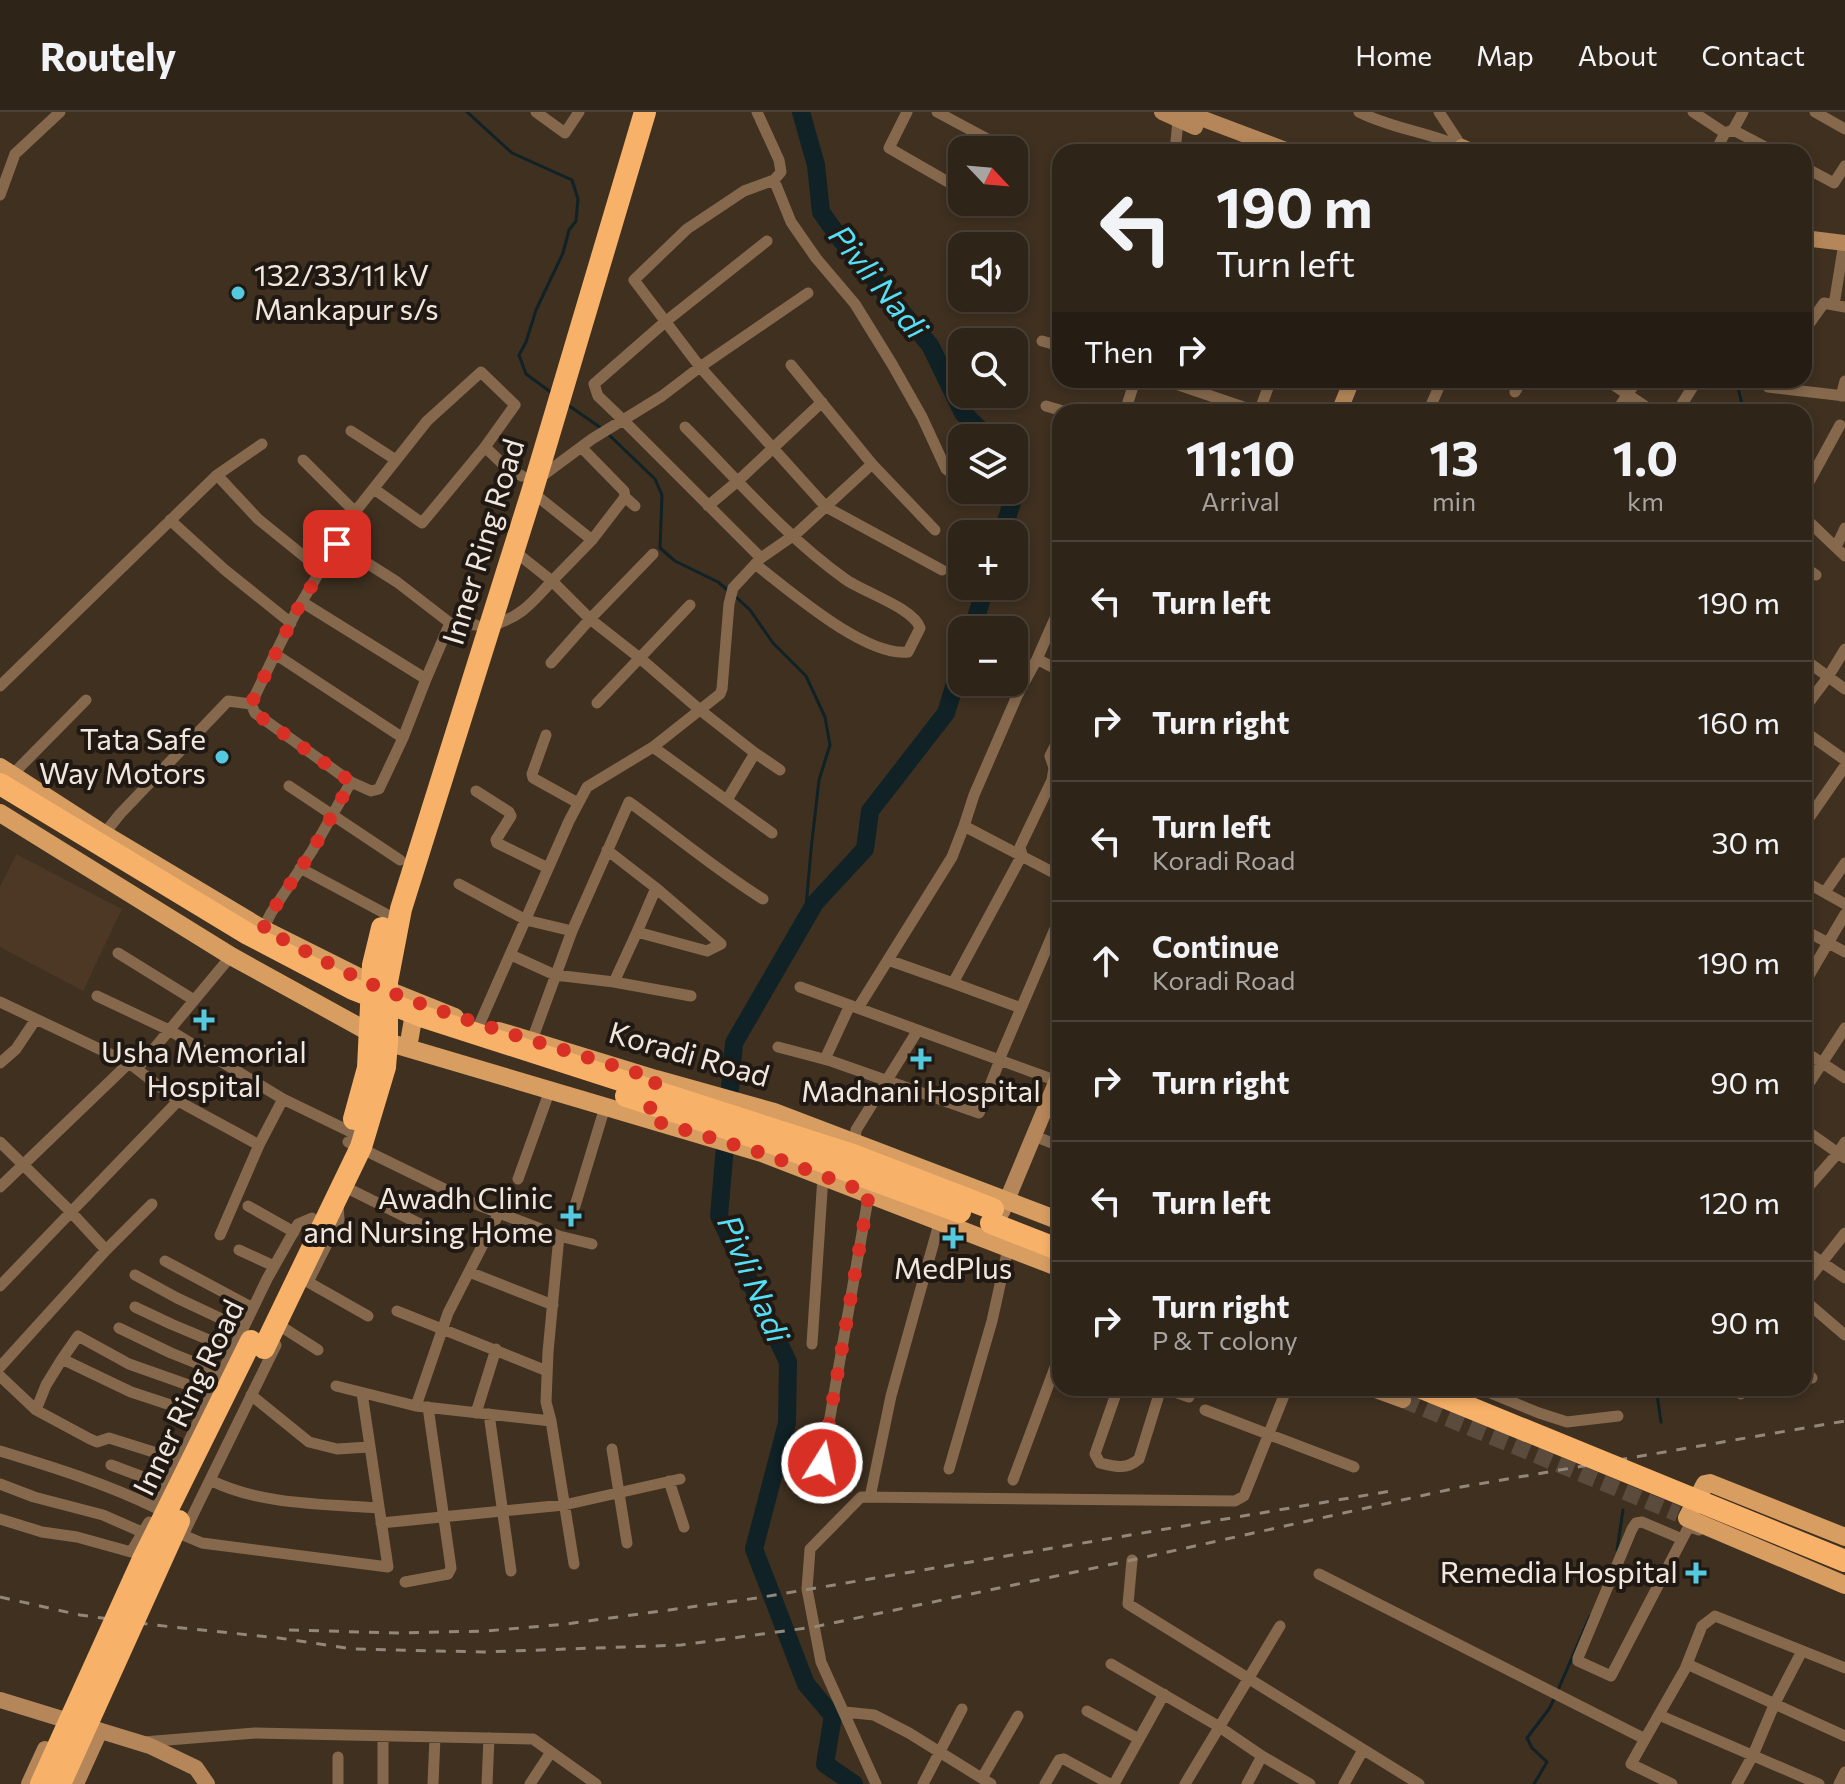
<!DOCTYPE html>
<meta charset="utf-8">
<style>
:root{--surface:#2f2418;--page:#372c21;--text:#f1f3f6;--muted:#a7a4a2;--line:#4a4137}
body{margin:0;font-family:Commissioner,sans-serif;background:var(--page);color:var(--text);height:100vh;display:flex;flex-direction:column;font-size:30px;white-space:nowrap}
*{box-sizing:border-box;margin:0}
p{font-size:26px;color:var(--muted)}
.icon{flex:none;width:44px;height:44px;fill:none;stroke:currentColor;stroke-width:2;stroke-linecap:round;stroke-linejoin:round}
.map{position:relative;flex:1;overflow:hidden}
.sheet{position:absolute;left:1052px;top:292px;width:760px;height:992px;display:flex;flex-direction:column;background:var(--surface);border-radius:24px;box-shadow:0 4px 12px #0003,0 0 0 2px var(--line)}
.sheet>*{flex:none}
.guide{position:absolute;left:1052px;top:32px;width:760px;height:244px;border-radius:24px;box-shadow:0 4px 12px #0003,0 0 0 2px var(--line);background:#2f2418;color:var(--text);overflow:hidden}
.needle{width:52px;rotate:116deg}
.controls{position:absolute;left:948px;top:24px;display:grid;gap:16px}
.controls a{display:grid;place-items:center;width:80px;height:80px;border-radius:16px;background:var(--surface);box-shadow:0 4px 12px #0003,0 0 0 2px var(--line);font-size:40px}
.pin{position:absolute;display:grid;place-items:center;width:68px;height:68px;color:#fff;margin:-34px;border-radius:16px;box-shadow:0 4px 12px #0006}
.me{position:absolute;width:88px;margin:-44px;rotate:10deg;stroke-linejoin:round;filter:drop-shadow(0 0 6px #0008)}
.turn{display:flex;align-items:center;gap:28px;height:168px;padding:0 32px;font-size:36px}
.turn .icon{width:104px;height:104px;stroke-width:2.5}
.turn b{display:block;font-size:56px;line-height:68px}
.then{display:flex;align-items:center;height:76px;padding:0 32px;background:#0003;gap:16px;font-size:30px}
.eta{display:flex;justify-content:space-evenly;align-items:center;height:136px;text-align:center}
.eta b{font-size:48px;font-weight:700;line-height:56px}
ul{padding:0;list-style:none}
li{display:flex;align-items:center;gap:24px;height:120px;padding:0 32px;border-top:2px solid var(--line)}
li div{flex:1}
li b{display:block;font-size:30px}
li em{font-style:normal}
header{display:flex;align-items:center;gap:48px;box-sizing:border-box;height:112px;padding:0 40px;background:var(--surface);border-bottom:2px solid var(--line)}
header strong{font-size:38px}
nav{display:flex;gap:44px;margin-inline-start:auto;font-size:28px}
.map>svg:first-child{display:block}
.built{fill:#4c3824}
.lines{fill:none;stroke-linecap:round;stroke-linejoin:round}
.stream{stroke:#102226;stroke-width:3}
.river{stroke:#102226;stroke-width:18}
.secondary-tunnel{stroke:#5a4b3c;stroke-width:16;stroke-dasharray:16 8;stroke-linecap:butt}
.street{stroke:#86694d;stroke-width:11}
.secondary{stroke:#b48659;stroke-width:16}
.primary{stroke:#d89d61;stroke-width:18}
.highway{stroke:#f8b168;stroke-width:22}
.rail{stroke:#93877a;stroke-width:3;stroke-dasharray:10 10;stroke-linecap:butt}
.highway-bridge{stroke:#f8b168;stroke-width:22}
.route{stroke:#d93025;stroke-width:14;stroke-dasharray:0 25.2}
.poi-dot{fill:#55cadf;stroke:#201913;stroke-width:3}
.labels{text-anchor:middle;stroke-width:8;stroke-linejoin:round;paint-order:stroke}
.poi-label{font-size:30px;fill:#f1e7dd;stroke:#201913;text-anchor:end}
.street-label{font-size:30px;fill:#f1e7dd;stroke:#201913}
.water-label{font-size:32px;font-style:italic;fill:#53dff7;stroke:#201913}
</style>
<header>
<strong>Routely</strong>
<nav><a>Home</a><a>Map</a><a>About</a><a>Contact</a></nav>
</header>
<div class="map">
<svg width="1845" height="1672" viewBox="0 0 1845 1672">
<rect width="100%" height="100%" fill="#3f3020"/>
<path class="built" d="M16 742 122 797 83 879 0 835V775Z"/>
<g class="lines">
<path class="stream" d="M467 0 512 41 572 68 578 87 576 109 569 118 563 141 536 198 526 230 519 243 526 262 552 281
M1736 268 1744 300
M568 293 601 316
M607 321 655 367 662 383 660 436 675 449 718 470 730 480
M736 485 750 498 773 531 806 564 825 605 830 633 819 668 811 738 805 807
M1656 1276 1661 1310
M1617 1438 1623 1398
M1558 1578 1590 1504
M1534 1672 1547 1650 1532 1636 1527 1626 1549 1597 1555 1585"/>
<path class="river" d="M801 0 816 53 821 100 841 128 930 233 963 301 989 326
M1002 422 1019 368 1014 352
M972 518 986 474
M854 1672 825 1652 833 1604 806 1572 754 1437 787 1311 788 1250 719 1104 734 931 815 791 865 737 870 699 946 601 962 549"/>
<path class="secondary-tunnel" d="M1403 1288 1678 1402"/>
<path class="street" d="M536 0 565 21 579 0
M757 0 779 48 781 60 774 68 744 79 687 117 634 168 700 255 826 395 942 458
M907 0 889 36 962 78
M937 0 1008 38
M1359 0C1393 17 1428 20 1462 35L1439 0
M1693 0 1725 21 1733 18
M1743 0 1733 18 1775 40
M1815 0 1845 17
M1175 40 1178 8
M1715 40 1725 21
M1804 55 1834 71 1845 54
M774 68 791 110 816 146 855 192 892 252 922 305 946 357 960 368
M0 83 15 42 60 0
M1844 131 1834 193 1845 195
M1804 219 1824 191 1834 193
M1042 229 1060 234
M1164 268 1258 300
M1606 268 1654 300
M1771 268 1768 275 1845 284
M1515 280 1522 268
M1841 284 1845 269
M1046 294 1066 300
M1543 299 1545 300
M1125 300 1135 268
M1259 300 1271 268
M1428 300 1442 268
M1616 300 1637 268
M1677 300 1697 268
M685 315C737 367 785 424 845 467 863 480 914 496 920 516L908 540C865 545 789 478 755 452
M351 319 396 348
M581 335 624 379 625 385 635 394
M303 348 355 400
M872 352 935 418
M217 363 258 407 321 458
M538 367 592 327 623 308 598 284 594 272 665 210 767 129
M374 377 422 411 485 335
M1804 379 1840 313
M532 380 592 428
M708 394 739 368 822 290
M1804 405 1845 444
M170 408 225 458 291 511
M337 432 397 470 450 511
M1836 435 1845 416
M513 438 552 469 592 428 625 385
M761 446 623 308 662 284 700 255 808 181
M1804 455 1816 463
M302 490 426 567
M490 514C521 505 530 493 552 469L590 507 641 547 700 598 755 641 780 658
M275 542 297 498 355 400 427 309 481 260 515 293 485 335 508 357 522 364
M1037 547 1060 495
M1804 547 1845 577
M551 551 590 507 653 442
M0 574 217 363 262 332
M597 591 690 493
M251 592 255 601 351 670 371 679 379 677 403 626
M1804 597 1828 565 1845 537
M1804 619 1845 648
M546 623 532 662 533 666 578 691
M653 635 772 721
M13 662 86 588
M289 674 400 748
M476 679 509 700 511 704 496 728 497 731 548 756
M727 688 755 641
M1804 713 1845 654
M964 714 1060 764
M104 722 120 702 228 589 251 592 275 542 403 626 426 567 450 511 476 513
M300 756 386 802
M1804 769 1845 792
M459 772 526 808 572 819
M1825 780 1845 751
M263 817 271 801 312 739 351 670
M1804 818 1845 840
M637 820 656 776
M118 841 194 888
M511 843 555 863 614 870 637 820 707 839 721 832 656 776 607 738
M888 848 953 871 1022 743 1020 735 1052 668 1054 656 1050 644 1060 624
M614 870 691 884
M953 871 1021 896
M1804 872 1845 802
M800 875 1057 969
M97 884 169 918 283 987 351 1020
M0 890 129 951 178 989 259 1033
M858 896 952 745 964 714 974 683 1017 584 1037 547 1060 559
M479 913 569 709 587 675 653 635 720 582 722 577 729 492 733 476 761 446 797 421 872 352 791 253
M532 928 572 819 629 690C674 722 716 758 763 787
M778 935 831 949 979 1001 1000 948
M1804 939 1845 966
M825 947 850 893
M999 948 1060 805
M0 951 16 937 36 907
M137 957 231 844
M1804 979 1845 916
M1804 1017 1845 1046
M1034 1024 1060 1034
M0 1030 71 1100 0 1174
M348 1030 473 1091 559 1124 592 1132
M855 1032 856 1018 918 918
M518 1067 550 978
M343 1074 422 1113
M0 1075 129 951
M1804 1080 1838 1041 1845 1030
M248 1094 294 1120
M575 1094 605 995
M220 1123 259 1033 283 987
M106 1138 152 1092
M239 1138 274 1154
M1804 1138 1845 1166
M165 1149 253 1196
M469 1160 553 1193
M135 1163 177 1186 243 1217
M309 1168 339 1108 338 1092
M308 1170 368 1204
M1804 1173 1845 1121
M1804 1188 1845 1223
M135 1195 171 1212 233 1238
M397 1199 547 1259
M119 1216 171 1241 221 1261
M285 1217 318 1238
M812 1232 823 1064
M276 1233 183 1423 202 1431 388 1455 362 1281
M0 1255 106 1138 71 1100 178 989
M1804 1258 1812 1266
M0 1264 36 1298 90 1327 97 1330 109 1326 179 1348
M336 1274 416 1294 551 1309 574 1452
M1118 1276 1095 1342 1100 1351C1116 1355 1126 1358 1139 1347L1161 1276
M1171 1276 1172 1279 1189 1285
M1478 1276 1539 1301 1567 1310 1618 1304
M1734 1276 1741 1282
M251 1283 309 1330 337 1337 369 1335
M416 1294 448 1201 499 1101
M36 1298 46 1273 62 1247
M1205 1298 1354 1355
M476 1301 496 1237
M489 1302 511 1459
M201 1303 131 1280 62 1247 78 1224 129 1252 211 1281
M551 1309 546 1290 548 1240 559 1124
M612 1337 627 1431
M0 1339C53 1355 107 1372 156 1396
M822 1351 869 1081
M111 1353 167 1374
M949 1357 992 1209 1009 1132
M210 1368C260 1393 323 1392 379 1396
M1013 1368 1060 1242
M669 1369 684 1415
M0 1372 34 1385 103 1403 144 1421
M870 1385 891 1284 940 1108
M159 1391 267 1167 298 1112 312 1106
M0 1407 42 1420 77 1425 131 1440 149 1410
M381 1411 564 1393 680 1367
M1682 1427 1642 1410 1636 1411 1632 1417 1578 1546V1549L1611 1564 1687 1418 1691 1415 1699 1418
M1132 1448 1128 1492 1419 1672
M1319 1462 1645 1627 1631 1652 1672 1672
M405 1470 448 1462 451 1456 428 1295
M1111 1552 1218 1614 1262 1644 1310 1672
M1687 1552 1845 1624
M1087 1599 1139 1627
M845 1600 874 1603 909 1621 991 1672
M1659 1603 1819 1672
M383 1624V1672
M1645 1627 1685 1557 1702 1514 1715 1504 1845 1556
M143 1630 255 1621 533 1627 596 1672
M982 1666 1018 1604
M338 1672V1645
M433 1672 435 1625
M487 1672 489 1626
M530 1672 551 1640
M876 1672 821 1550 807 1477 810 1437 861 1385 1235 1389 1244 1384 1287 1276
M923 1672 962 1597
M1045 1672 1059 1648 1064 1647 1110 1672
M1114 1672 1164 1582
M1185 1672 1280 1514
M1247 1672 1262 1644
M1344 1672 1363 1638
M1737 1672 1753 1643 1775 1591 1802 1539
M1839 1672 1845 1660"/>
<path class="secondary" d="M1162 0 1195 15
M1185 0 1291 40
M1459 40 1462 35 1473 40
M1804 126 1845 131
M1339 300 1352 268
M1002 1100 1060 961
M1370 1276 1403 1288
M0 1588 150 1634 196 1656 207 1672
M29 1672 45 1637
M76 1672 100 1619"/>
<path class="primary" d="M0 655 104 722 263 817 373 872 455 905
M0 701 231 844 387 930 762 1041 1060 1156
M499 919 656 967 774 1000 1060 1109
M408 936 416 890
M1845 1425 1710 1371 1705 1372 1687 1406 1845 1473"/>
<path class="highway" d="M354 1007 368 956 373 853 382 816
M991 1111 1060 1138
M264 1236 361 1035 385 955 387 930V870L401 797 532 380 645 0"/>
<path class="rail" d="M0 1485 80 1503 154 1513 279 1526 353 1537 483 1540 681 1533 814 1515 1132 1448 1461 1375 1845 1309
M289 1518 399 1521 486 1519 566 1512 757 1486 1397 1378"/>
<path class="highway-bridge" d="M0 672 248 822 353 877 424 905 853 1043 993 1097
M626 984 766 1029 960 1100
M1422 1276 1845 1449
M41 1672 143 1447 251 1229
M60 1672 179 1409"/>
</g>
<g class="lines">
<path class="route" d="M337 432 297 498 251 592 255 601 351 670 312 739 271 801 263 817C308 840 353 866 400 884 484 916 571 939 656 967L648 1007 762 1041 869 1081 822 1351"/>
</g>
<g class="poi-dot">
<circle cx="238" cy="181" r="8"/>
<circle cx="222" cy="645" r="8"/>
<path d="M200 896h8v8h8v8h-8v8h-8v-8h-8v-8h8z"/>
<path d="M917 935h8v8h8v8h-8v8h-8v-8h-8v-8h8z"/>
<path d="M567 1092h8v8h8v8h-8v8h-8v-8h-8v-8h8z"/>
<path d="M949 1114h8v8h8v8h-8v8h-8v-8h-8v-8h8z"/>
<path d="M1692 1449h8v8h8v8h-8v8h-8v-8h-8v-8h8z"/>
</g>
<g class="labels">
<g class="poi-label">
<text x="254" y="174" text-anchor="start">132/33/11 kV<tspan x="254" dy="34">Mankapur s/s</tspan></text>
<text x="206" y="638">Tata Safe<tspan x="206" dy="34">Way Motors</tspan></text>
<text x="204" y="951" text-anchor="middle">Usha Memorial<tspan x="204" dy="34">Hospital</tspan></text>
<text x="921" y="990" text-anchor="middle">Madnani Hospital</text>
<text x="553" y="1097">Awadh Clinic<tspan x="553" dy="34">and Nursing Home</tspan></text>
<text x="953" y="1167" text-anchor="middle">MedPlus</text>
<text x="1678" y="1471">Remedia Hospital</text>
</g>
<g class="street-label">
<text transform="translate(484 430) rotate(-73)" y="10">Inner Ring Road</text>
<text transform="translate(689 943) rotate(16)" y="10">Koradi Road</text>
<text transform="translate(189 1286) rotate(-64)" y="10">Inner Ring Road</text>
</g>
<g class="water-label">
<text transform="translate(878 170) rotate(51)" y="11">Pivli Nadi</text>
<text transform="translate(753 1167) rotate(67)" y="11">Pivli Nadi</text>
</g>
</g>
</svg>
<div class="controls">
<a><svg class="needle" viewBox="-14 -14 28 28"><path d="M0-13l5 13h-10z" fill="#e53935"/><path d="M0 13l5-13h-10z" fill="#a7a4a2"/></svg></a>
<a><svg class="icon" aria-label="sound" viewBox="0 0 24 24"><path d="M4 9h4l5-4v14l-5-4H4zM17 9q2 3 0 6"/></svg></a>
<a><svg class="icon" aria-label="search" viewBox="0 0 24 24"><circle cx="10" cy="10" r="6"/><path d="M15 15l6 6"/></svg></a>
<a><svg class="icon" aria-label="layers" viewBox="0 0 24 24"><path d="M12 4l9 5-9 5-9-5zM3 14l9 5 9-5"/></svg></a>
<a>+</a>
<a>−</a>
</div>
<div class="pin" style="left:337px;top:432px;background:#d93025"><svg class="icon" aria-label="arrive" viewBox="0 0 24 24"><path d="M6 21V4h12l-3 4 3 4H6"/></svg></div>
<svg class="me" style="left:822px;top:1351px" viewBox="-20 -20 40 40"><circle r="17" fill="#d93025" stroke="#fff" stroke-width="3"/><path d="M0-11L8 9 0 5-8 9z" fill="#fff"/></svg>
<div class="guide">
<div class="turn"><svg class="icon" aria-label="left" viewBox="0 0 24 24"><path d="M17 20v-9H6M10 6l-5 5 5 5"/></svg><div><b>190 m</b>Turn left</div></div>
<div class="then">Then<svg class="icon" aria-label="right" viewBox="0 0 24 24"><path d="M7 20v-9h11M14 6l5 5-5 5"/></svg></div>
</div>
<section class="sheet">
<div class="eta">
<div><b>11:10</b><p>Arrival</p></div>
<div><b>13</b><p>min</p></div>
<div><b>1.0</b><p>km</p></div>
</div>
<ul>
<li><svg class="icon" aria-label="left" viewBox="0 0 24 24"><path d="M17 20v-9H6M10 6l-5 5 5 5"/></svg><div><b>Turn left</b></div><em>190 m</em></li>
<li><svg class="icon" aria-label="right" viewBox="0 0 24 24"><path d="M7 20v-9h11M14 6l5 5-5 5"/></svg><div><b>Turn right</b></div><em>160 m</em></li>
<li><svg class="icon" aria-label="left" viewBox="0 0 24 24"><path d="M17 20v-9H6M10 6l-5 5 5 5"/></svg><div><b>Turn left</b><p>Koradi Road</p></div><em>30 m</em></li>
<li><svg class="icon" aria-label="ahead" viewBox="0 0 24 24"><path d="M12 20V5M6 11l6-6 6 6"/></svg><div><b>Continue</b><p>Koradi Road</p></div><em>190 m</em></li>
<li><svg class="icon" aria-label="right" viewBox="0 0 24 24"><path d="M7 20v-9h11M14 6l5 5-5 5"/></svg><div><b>Turn right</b></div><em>90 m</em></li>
<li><svg class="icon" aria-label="left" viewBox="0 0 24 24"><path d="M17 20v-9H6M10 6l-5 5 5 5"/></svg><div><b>Turn left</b></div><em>120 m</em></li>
<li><svg class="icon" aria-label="right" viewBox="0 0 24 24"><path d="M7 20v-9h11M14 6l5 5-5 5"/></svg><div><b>Turn right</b><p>P &amp; T colony</p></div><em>90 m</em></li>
</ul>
</section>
</div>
